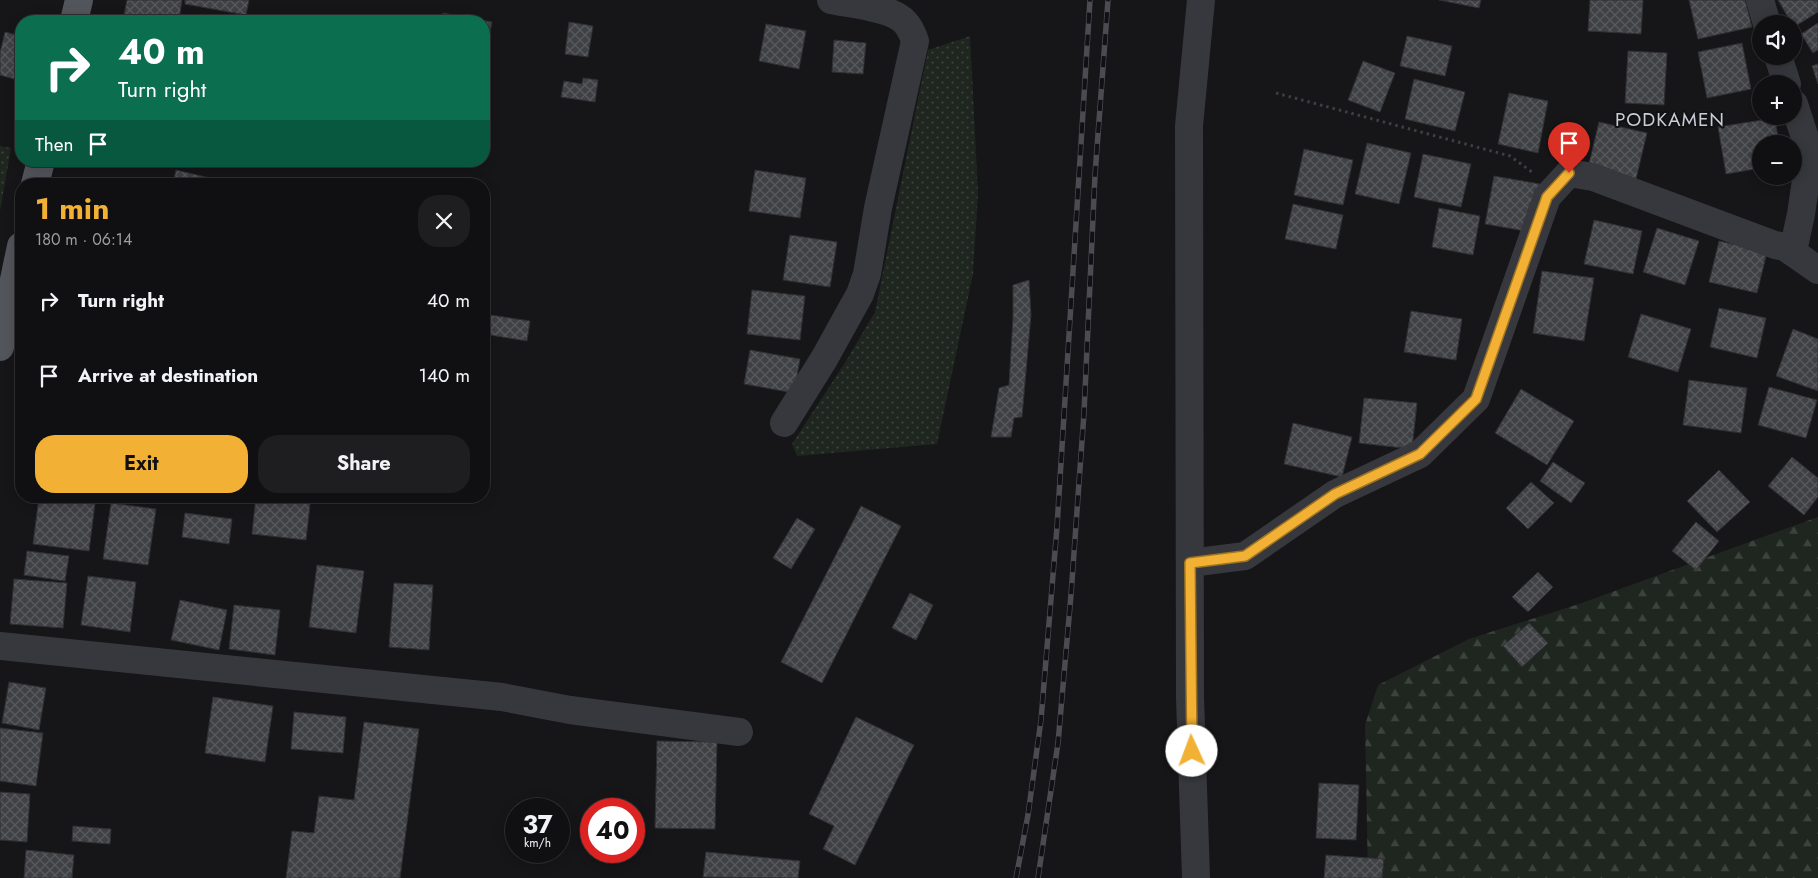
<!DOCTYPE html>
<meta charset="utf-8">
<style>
:root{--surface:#101012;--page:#1e1e20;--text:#f1f3f6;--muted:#9c9d9f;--line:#303032;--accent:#f2b134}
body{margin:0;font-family:Jost,sans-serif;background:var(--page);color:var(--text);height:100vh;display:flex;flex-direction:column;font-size:19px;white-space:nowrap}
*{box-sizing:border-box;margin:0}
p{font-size:16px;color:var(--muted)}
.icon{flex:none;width:28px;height:28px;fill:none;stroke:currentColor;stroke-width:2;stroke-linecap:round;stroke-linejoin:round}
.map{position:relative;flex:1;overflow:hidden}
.sheet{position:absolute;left:15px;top:178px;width:475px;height:325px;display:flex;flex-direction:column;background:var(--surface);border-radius:20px;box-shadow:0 2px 12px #0003,0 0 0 1px var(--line)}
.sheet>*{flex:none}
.banner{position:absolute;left:15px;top:15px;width:475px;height:152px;border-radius:20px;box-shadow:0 2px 12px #0003,0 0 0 1px var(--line);background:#0b6e4f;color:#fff;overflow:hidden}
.fabs{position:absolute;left:1752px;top:15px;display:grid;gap:10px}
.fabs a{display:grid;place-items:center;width:50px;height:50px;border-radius:50%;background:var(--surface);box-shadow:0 2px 12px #0003,0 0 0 1px var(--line);font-size:25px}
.speed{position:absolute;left:505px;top:798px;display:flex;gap:10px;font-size:25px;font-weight:700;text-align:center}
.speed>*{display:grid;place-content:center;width:65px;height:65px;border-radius:50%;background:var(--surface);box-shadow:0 2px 12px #0003,0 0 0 1px var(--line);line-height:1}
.speed small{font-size:12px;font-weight:400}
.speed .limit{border:8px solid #d22;background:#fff;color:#111}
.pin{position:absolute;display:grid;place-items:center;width:42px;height:42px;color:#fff;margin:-51px -21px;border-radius:50% 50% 50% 0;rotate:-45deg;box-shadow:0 0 5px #0007}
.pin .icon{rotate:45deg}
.me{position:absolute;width:55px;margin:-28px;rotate:358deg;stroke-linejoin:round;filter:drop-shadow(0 0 4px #0008)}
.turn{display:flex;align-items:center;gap:18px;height:105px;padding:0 20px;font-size:22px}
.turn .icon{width:65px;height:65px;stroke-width:2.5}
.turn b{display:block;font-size:35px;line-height:42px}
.then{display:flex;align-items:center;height:48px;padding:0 20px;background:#0003;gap:10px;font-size:19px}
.round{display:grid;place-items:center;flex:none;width:52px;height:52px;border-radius:20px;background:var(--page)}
.headline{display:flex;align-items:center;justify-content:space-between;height:85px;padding:0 20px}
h1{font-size:30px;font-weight:700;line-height:38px;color:var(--accent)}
.button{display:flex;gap:10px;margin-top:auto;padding:10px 20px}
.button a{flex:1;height:58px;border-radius:20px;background:var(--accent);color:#111;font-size:20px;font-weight:700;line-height:58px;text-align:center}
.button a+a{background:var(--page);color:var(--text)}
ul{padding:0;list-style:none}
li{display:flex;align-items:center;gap:15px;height:75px;padding:0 20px}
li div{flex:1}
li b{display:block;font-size:19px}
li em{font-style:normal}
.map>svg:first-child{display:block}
.grass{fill:url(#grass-dots)}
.forest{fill:url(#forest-firs)}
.building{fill:url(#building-cross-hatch);stroke:#303034}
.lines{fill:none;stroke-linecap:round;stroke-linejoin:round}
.path{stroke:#3d3f44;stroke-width:3;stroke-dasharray:2.5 4;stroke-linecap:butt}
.minor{stroke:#37383d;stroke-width:28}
.major{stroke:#53555c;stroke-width:28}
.rail-casing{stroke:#4a4c52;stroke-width:5.5}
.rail{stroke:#111113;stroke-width:4;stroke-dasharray:11;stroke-linecap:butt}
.route-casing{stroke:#9d7322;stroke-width:12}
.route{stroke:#f2b134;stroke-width:9}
.labels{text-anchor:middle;stroke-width:4;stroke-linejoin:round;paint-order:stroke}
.neighbourhood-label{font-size:19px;letter-spacing:1px;fill:#c9ccd4;stroke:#111113}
</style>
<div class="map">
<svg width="1818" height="878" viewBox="0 0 1818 878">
<defs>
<pattern id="grass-dots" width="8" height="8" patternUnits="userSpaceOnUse" patternTransform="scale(1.25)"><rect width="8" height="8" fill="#1e261f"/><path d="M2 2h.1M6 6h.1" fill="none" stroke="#3c433d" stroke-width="1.8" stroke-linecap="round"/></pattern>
<pattern id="forest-firs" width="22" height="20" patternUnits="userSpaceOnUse" patternTransform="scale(1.25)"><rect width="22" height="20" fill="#1e261f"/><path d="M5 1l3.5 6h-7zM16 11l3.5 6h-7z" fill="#3c433d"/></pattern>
<pattern id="building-cross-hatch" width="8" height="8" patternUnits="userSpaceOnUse" patternTransform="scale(1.25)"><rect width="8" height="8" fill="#404145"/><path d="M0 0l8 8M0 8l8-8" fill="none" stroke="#595a5e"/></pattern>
</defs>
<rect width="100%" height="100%" fill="#161618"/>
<path class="grass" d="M970 36 978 193 973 274 937 444 797 456 792 444 846 361 875 312 928 50Z
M0 146 11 148 0 211Z"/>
<path class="forest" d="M1818 517V878H1368L1365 725 1378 685 1469 639 1579 604Z"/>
<path class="building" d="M127 0H182L179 21 124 15Z
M185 0H249L246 15 185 4Z
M1439 0H1481L1479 8Z
M1590 0H1643L1641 34 1588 31Z
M1689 0H1745L1752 27 1698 39Z
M1778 0H1818V12L1794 27V24H1792Z
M443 13 492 22 484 64V21H442Z
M569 22 593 26 588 57 565 54Z
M1818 23V50L1813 53 1801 34Z
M766 24 806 31 799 69 759 61Z
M5 32 21 36V81L0 75V53Z
M1407 36 1452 46 1445 76 1400 66Z
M834 40 866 43 863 74 832 72Z
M1742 43 1751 89 1707 98 1698 52Z
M1628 51 1667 53 1664 105 1625 103Z
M1363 61 1395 73 1380 112 1348 100Z
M1818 64V84L1812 66Z
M583 78 598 80 595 102 561 97 564 81 582 84Z
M1414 79 1465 92 1455 131 1405 119Z
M1509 93 1548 101 1538 153 1498 144Z
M1775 118 1779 144H1761V168L1726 174 1718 127Z
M1599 122 1647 133 1636 179 1588 168Z
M1367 143 1411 153 1399 204 1355 194Z
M1304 149 1353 160 1343 205 1294 195Z
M1423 154 1471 164 1461 207 1414 197Z
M176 170 227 182V184H173Z
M755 170 806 178 800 218 749 211Z
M1494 176 1540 184 1531 232 1485 224Z
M1293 204 1343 215 1336 249 1285 239Z
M1439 208 1480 216 1473 255 1432 247Z
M1594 220 1642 231 1633 274 1584 264Z
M1657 228 1699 241 1685 285 1643 272Z
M790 235 837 242 830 287 783 280Z
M1719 241 1767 252 1757 293 1709 282Z
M1542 271 1594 278 1584 341 1533 333Z
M1029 280 1031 315 1022 417 1014 418 1011 437H991L999 388 1009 385 1013 317V285Z
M752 290 805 296 800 340 747 334Z
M1719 308 1766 318 1757 358 1710 347Z
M1411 311 1462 319 1456 360 1404 352Z
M484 314 530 321 527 341 484 334Z
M1641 314 1691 329 1678 372 1628 357Z
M1793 329 1818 339V391L1776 376Z
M750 350 800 359 794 393 744 384Z
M1689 380 1747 388 1741 433 1683 425Z
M1769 387 1817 400 1806 438 1758 425Z
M1521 389 1574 421 1547 465 1495 433Z
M1364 398 1417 403 1412 449 1359 443Z
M1293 423 1352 437 1342 477 1284 464Z
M1792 457 1818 478V497L1804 515 1768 486Z
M1553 462 1585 483 1571 503 1540 481Z
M1719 470 1750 502 1717 532 1687 501Z
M1531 482 1554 503 1528 529 1506 508Z
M256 496H311L306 540 252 534Z
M39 497 95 504 89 551 33 544Z
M111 503 156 509 148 565 103 559Z
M861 506 901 526 822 683 781 662Z
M185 513 232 519 229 544 182 537Z
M797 518 815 529 791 569 773 558Z
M1696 522 1719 541 1696 570 1672 551Z
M27 551 69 556 65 581 24 575Z
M317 565 364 571 356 633 309 627Z
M1538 572 1553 587 1528 612 1512 597Z
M88 576 136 582 130 632 81 625Z
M14 579 67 583 63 628 10 624Z
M394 583 433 585 429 650 389 647Z
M910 593 933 605 916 640 892 628Z
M180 600 227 610 219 650 171 640Z
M234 605 280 610 275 655 229 649Z
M1529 623 1548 643 1522 667 1503 646Z
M9 682 46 688 39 730 2 723Z
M213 697 273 706 265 762 205 753Z
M294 712 346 717 343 753 291 749Z
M856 717 914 745 855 865 823 849 834 826 809 814Z
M364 722 419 729 400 878H286L292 831 314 833 319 796 354 800Z
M0 728 43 733 36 786 0 781Z
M657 741 717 742 715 829 655 828Z
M1319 783 1359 785 1356 840 1316 838Z
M0 792 30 794 27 842 0 840Z
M73 826 111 829 110 844 72 841Z
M26 850 74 855 72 878H24Z
M706 852 800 861 798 878 703 877Z
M1326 855 1384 859 1382 878H1324Z"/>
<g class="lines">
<path class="path" d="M1276 93 1510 156 1532 172"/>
<path class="minor" d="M1760 0 1767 24
M1778 56 1787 84
M1785 247 1818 270
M784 423 824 359 860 294 867 274 878 208 915 41C912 32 908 23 900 18 885 7 849 4 831 0
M1190 563 1245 556 1335 494 1420 454 1476 399 1547 197 1569 173 1593 177 1775 245 1785 247 1795 242 1801 214 1810 153 1794 104
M0 646 502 697 570 710 739 732
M1196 878 1190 697 1189 126 1201 0"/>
<path class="major" d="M74 21 79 0
M35 184 41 161
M0 347 21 246"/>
<g class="rail-casing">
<path id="rail" d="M1016 878 1028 815 1041 720 1057 527 1090 0
M1038 878 1058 743 1071 595 1084 413 1095 175 1108 0"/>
</g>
<use href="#rail" class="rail"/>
</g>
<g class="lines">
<g class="route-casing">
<path id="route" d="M1192 751 1190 563 1245 556 1335 494 1420 454 1476 399 1547 197 1569 173"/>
</g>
<use href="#route" class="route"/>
</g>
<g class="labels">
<g class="neighbourhood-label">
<text x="1670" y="126">PODKAMEN</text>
</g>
</g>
</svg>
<div class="fabs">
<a><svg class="icon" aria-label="sound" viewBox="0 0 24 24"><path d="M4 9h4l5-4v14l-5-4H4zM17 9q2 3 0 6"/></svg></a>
<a>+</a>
<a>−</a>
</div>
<div class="speed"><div>37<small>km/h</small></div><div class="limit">40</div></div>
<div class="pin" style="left:1569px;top:173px;background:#d93025"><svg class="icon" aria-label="arrive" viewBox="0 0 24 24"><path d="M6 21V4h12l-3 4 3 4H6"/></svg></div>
<svg class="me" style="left:1192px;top:751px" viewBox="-20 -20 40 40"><circle r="19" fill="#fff"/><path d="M0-13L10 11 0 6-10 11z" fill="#f2b134"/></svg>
<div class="banner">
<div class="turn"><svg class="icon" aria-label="right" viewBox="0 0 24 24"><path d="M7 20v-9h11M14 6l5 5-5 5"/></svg><div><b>40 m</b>Turn right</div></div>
<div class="then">Then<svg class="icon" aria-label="arrive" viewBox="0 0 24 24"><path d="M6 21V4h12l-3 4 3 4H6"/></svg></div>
</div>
<section class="sheet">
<div class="headline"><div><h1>1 min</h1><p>180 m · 06:14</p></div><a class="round"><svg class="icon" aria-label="close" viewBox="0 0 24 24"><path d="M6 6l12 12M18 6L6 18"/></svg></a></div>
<ul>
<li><svg class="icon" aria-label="right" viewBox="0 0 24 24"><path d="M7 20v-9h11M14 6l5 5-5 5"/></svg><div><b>Turn right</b></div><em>40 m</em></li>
<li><svg class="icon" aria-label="arrive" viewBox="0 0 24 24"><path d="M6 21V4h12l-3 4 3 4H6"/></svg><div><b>Arrive at destination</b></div><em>140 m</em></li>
</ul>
<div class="button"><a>Exit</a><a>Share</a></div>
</section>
</div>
